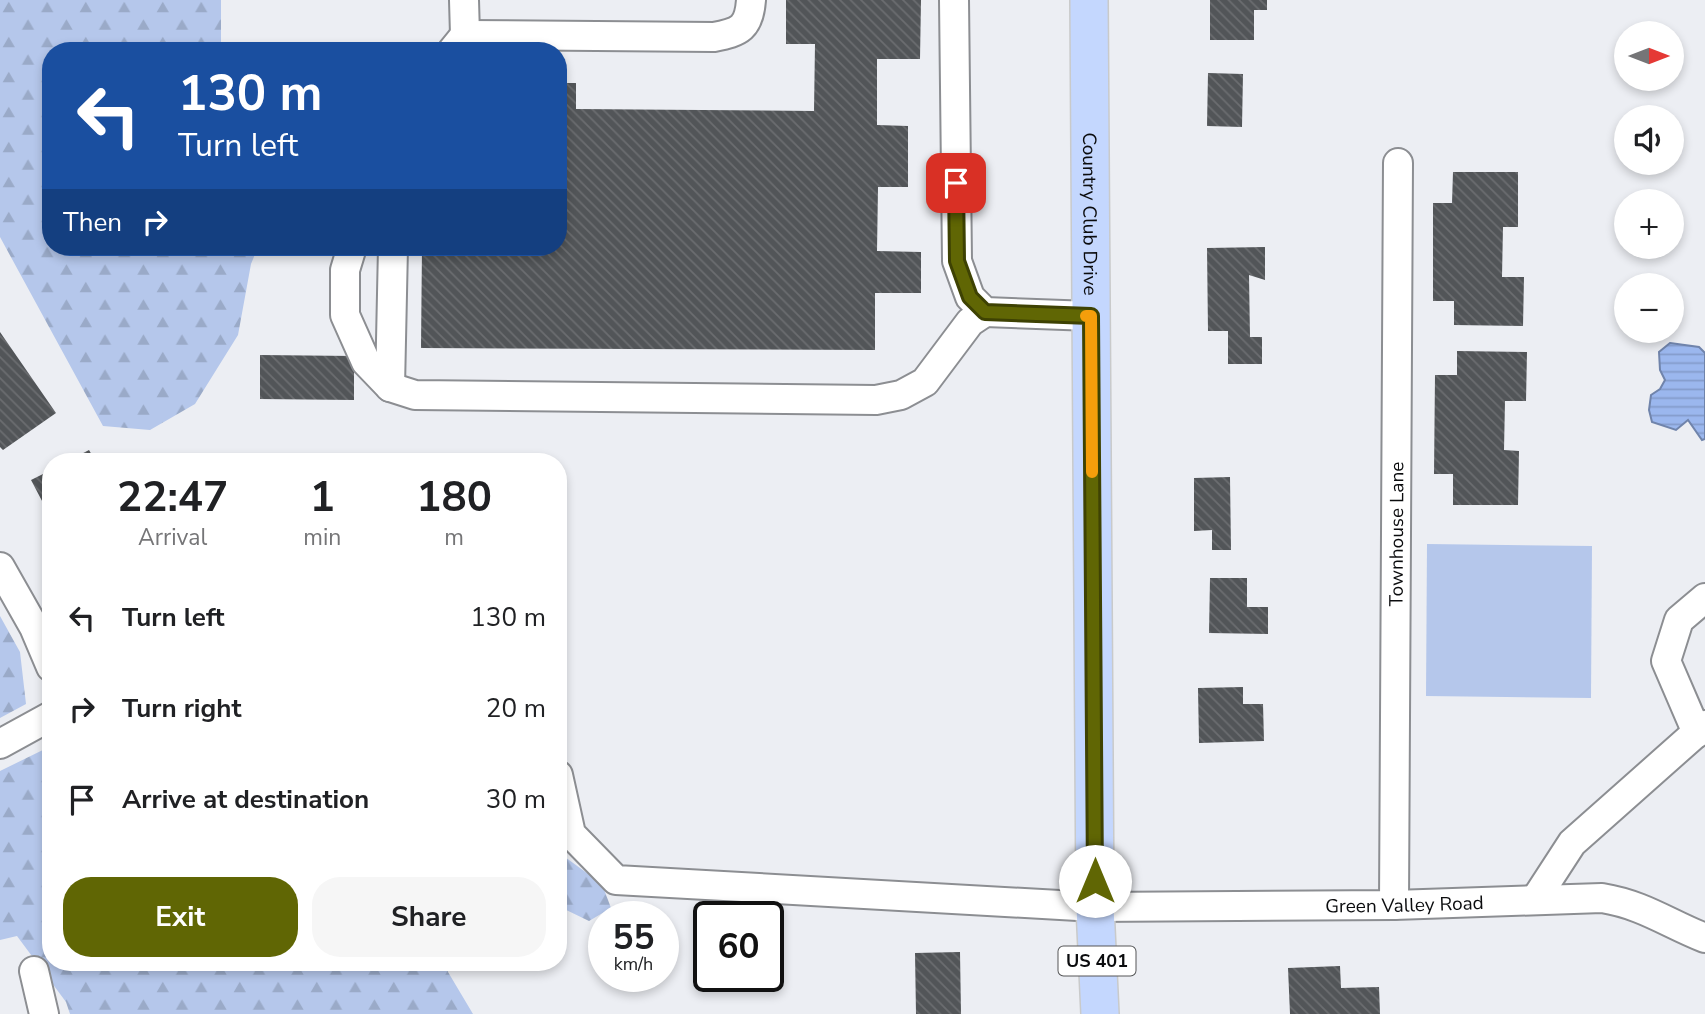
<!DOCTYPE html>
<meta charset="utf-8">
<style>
:root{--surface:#fff;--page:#f6f6f6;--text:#202124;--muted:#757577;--accent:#606604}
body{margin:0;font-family:"Nunito Sans",sans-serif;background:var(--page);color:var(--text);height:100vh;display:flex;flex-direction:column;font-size:26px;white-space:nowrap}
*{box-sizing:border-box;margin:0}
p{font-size:23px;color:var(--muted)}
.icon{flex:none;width:38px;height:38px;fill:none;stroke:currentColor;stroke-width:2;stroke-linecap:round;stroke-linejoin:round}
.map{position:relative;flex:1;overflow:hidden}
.side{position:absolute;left:42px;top:453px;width:525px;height:518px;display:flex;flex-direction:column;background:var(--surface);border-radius:28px;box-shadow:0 4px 10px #0003}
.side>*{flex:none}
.banner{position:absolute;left:42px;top:42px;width:525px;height:214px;border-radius:28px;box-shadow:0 4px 10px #0003;background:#1a4fa0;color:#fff;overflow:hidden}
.needle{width:46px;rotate:90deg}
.tools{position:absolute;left:1614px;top:21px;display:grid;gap:14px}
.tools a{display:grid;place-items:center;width:70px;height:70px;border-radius:50%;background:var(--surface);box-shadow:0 4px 10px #0003;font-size:35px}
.speed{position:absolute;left:588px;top:901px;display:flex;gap:14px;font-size:35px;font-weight:700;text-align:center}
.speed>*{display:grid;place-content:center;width:91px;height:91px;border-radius:50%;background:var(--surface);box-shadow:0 4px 10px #0003;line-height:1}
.speed small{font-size:18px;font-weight:400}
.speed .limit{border:4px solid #111;border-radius:10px;background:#fff;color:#111}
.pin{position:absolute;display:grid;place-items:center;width:60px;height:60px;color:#fff;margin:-30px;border-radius:14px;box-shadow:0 4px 10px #0006}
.me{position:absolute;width:77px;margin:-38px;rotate:0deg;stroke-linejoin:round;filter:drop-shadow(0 0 5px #0008)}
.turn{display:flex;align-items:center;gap:24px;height:147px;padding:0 21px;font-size:32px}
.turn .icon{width:91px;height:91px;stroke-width:2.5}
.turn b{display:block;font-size:49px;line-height:60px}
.then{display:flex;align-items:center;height:66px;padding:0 21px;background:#0003;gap:14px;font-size:26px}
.eta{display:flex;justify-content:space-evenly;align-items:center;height:119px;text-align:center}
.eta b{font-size:42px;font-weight:700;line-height:49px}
.cta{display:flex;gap:14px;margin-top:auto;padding:14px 21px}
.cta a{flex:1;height:80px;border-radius:28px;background:var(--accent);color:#fff;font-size:28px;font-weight:700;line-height:80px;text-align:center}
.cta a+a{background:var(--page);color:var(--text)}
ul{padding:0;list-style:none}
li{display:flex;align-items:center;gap:21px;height:91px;padding:0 21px}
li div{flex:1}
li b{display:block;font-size:26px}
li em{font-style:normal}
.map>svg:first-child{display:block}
.forest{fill:url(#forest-firs)}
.garden{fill:#b5c7eb}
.water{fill:url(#water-rules);stroke:#7084ab;stroke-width:2}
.building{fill:url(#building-back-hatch)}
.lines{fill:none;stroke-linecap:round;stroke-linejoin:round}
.minor-casing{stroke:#8c8e92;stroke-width:32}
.major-casing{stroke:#c9caca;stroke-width:40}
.minor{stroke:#fff;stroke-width:28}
.major{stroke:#c4d7fe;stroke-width:37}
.route-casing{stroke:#3e4203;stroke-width:18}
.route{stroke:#606604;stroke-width:12}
.slow{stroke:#f59e0b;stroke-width:12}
.labels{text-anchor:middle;stroke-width:7;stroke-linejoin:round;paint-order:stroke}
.shield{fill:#fff;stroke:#545556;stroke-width:2}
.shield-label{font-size:18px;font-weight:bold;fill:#0b0c0e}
.street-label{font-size:19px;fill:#0b0c0e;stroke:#fff}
</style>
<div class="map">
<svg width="1705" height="1014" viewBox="0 0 1705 1014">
<defs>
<pattern id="forest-firs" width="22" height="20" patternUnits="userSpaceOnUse" patternTransform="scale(1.75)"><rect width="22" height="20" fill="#b5c7eb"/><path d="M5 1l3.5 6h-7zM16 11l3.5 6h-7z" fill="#9aaac8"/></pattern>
<pattern id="water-rules" width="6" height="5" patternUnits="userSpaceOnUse" patternTransform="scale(1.75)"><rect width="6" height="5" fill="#9bb7ee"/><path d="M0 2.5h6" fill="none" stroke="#849ccb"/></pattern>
<pattern id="building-back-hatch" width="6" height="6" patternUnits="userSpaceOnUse" patternTransform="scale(1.75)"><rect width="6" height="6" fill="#525558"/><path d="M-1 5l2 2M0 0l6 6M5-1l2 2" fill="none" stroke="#6b6d70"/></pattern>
</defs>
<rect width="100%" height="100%" fill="#eceef3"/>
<path class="forest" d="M0 0H221V51H51V247H258L251 264 238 335 195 404 150 430 103 426 0 237Z
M0 616 20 652 26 704 0 718Z
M51 746V962L446 963 448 972 473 1014H70L66 1002 17 936 0 940V771Z
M558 852 602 884 611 908 589 921 558 906Z"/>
<path class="garden" d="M1427 544 1592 546 1591 698 1426 696Z"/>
<path class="water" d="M1670 343 1699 347 1705 353V439L1702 440 1688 420 1676 430 1652 422 1649 410 1651 395 1660 389 1665 380 1660 370 1659 352Z"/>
<path class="building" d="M786 0H921L920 59H877V125L908 126V187H878L877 251 921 252V293H875V350L421 348 422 247H558V83H576V109L814 111 815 44H786Z
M1210 0H1267V10H1254V40H1210Z
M1208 73 1243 74 1242 127 1207 126Z
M1453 172H1518V227H1503L1502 277H1524L1523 326 1454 325V301H1433V203H1452Z
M1265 247V280L1249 275 1250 337H1262V364H1228V331H1208L1207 248Z
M0 332 56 413 3 450 0 447Z
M1457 351 1527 352 1526 401H1505L1504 450 1519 451 1518 505H1453V474H1434L1435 375H1457Z
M260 355 354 356V400L260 399Z
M89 450 96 462H66Z
M51 470V518L31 480Z
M1230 477 1231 550H1212V530L1194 531V478Z
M1210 578H1247V607H1268V634L1209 633Z
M1243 687V704H1263L1264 741 1199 743 1198 688Z
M960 952 961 1014H916L915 953Z
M1340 966 1341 988 1379 987 1380 1014H1290L1288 968Z"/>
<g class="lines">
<g class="minor-casing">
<g id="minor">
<path d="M464 0 465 35"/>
<path d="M954 0 957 261 970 297 985 312 1091 316"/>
<path d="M452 51 465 35 714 37C740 32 749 28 751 0"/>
<path d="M352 247 345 270V315L366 362 390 387 415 395 876 400 901 395 925 382 970 322 985 312"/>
<path d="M390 387 393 247"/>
<path d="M0 567 34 627 51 667"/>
<path d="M1697 733 1666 661 1679 620 1705 598"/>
<path d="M0 744 51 716"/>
<path id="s1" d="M558 775 571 834 616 880 1095 907 1394 905 1602 898C1644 905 1667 923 1705 938"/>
<path d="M1535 900 1572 843 1705 725"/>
<path id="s2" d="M1394 905 1398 163"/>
<path d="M34 971 44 1014"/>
</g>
</g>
<g class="major-casing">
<g id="major">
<path id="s3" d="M1089 0 1095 907 1100 1014"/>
</g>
</g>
<use href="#minor" class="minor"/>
<use href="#major" class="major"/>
</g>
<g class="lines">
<g class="route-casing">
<path id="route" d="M956 183 957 261 970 297 985 312 1091 316 1095 881"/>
</g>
<use href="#route" class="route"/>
<path class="slow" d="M1086 316H1091L1092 472"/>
</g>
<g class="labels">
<rect class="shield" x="1058.5" y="946.5" width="77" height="29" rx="5"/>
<g class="shield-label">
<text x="1097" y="967">US 401</text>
</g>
<g class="street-label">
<text dy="7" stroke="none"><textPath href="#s3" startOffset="214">Country Club Drive</textPath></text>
<text dy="7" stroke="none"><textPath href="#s2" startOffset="371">Townhouse Lane</textPath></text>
<text dy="7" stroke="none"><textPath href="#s1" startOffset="914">Green Valley Road</textPath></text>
</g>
</g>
</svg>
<div class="tools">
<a><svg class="needle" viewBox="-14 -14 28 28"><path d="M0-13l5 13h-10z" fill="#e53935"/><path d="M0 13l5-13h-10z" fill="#757577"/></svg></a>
<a><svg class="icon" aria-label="sound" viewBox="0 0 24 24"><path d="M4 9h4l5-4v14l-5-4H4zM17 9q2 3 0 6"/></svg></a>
<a>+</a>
<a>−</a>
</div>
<div class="speed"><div>55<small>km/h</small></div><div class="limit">60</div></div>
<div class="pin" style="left:956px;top:183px;background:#d93025"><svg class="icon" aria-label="arrive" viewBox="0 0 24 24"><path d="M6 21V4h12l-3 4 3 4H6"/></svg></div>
<svg class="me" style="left:1095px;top:881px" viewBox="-20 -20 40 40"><circle r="19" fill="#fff"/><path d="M0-13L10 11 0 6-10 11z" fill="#606604"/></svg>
<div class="banner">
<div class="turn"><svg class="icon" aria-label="left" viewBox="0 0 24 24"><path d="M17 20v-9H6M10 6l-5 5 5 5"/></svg><div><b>130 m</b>Turn left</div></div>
<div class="then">Then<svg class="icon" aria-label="right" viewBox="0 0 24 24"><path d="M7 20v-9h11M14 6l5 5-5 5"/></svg></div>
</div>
<section class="side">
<div class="eta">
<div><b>22:47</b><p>Arrival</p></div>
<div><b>1</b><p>min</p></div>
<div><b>180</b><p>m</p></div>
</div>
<ul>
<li><svg class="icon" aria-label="left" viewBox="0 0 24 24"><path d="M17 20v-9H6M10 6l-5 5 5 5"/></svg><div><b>Turn left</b></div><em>130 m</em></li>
<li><svg class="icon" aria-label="right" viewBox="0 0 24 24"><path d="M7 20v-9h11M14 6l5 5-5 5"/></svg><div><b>Turn right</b></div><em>20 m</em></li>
<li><svg class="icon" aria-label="arrive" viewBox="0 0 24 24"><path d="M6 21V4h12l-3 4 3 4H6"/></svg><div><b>Arrive at destination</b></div><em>30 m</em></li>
</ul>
<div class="cta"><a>Exit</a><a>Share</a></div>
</section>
</div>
